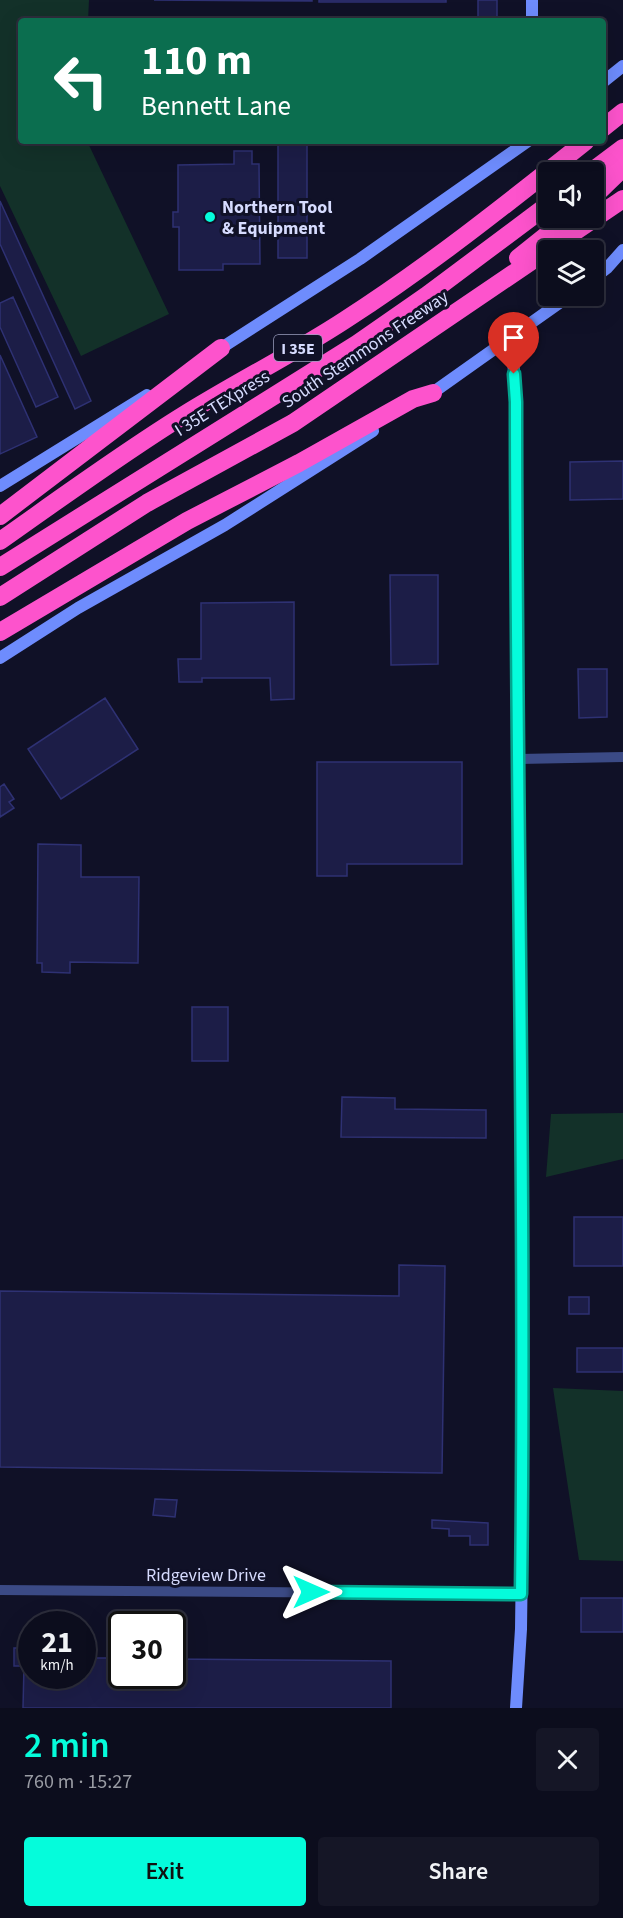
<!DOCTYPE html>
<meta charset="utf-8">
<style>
:root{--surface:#0c0d1d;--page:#151626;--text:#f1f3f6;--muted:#9a9ca4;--line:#2c2d3b;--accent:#05fcdb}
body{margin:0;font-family:"Source Sans 3",sans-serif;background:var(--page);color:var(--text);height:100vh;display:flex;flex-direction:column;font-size:22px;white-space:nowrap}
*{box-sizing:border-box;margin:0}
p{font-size:20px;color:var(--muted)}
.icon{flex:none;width:33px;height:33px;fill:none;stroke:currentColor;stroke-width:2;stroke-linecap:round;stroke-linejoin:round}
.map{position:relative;height:1708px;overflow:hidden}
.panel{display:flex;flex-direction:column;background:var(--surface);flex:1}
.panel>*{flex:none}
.banner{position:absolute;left:18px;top:18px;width:588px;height:126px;border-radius:6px;box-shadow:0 6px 24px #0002,0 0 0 2px var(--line);background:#0b6e4f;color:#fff;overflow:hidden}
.buttons{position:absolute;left:538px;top:162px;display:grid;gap:12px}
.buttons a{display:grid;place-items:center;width:66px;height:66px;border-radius:6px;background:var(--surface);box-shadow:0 6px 24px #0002,0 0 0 2px var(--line);font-size:30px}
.speed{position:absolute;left:18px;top:1611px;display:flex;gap:12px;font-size:30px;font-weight:700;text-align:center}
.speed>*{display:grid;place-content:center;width:78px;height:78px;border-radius:50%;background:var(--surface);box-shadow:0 6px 24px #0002,0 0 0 2px var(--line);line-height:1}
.speed small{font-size:15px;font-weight:400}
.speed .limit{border:3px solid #111;border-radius:9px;background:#fff;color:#111}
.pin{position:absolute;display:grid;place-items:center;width:51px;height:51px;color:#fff;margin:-62px -26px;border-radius:50% 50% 50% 0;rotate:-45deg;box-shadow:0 0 6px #0007}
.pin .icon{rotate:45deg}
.me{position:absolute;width:66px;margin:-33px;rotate:90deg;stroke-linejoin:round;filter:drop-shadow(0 0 4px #0008)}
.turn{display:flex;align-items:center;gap:21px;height:126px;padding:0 24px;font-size:27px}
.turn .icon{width:78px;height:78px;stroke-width:2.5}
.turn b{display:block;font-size:42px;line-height:51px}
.round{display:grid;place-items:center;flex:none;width:63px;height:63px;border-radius:6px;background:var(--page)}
.headline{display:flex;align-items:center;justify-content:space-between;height:102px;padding:0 24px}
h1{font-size:36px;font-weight:600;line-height:45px;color:var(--accent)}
.action{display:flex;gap:12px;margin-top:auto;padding:12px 24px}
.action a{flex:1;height:69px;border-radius:6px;background:var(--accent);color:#111;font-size:24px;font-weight:600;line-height:69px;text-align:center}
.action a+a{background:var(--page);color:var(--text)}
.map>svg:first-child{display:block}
.green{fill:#133129}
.building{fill:#1c1d47;stroke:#2e3173;stroke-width:1.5}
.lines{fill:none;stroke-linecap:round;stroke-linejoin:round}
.street{stroke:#3b4a85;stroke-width:10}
.secondary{stroke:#6e8cfd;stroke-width:12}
.highway{stroke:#fd53cc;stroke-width:18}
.route-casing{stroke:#03a48e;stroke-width:15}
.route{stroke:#05fcdb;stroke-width:10}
.poi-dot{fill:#05fcdb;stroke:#101127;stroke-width:2}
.labels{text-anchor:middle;stroke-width:6;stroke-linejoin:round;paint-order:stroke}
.shield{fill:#101127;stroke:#9b9ebe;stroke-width:1.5}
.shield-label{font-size:16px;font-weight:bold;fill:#d6dbfe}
.poi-label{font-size:18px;font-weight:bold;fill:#d6dbfe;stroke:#101127;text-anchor:start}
.street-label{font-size:18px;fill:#d6dbfe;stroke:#101127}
</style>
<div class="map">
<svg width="623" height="1708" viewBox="0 0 623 1708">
<rect width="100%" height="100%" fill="#101127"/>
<path class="green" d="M0 0H89L88 21H21V141H87L169 314 81 356 0 186Z
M623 1113V1159L546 1177 551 1114Z
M553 1388 623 1391V1561L579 1560Z"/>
<path class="building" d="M154 0H312V1Z
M319 0H446V2H319Z
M478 0H497V21H478Z
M278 141H307V258H278Z
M234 151H252V164H259L260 264H223V270H179V227H173V212H178V165L234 164Z
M0 201 91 401 75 409 0 244Z
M13 297 58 397 36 407 0 327V303Z
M0 355 37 437 0 454Z
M623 461V499L570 500V462Z
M390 575H438V664L391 665Z
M294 602V699L271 700 270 678H202V682H179L178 659H201V603Z
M578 669H607V717L579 718Z
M105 698 138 749 61 799 28 749Z
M317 762H462V864H347V876H317Z
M4 784 14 799 9 802 14 808 0 817V787Z
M38 844 81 845V877H139L138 963 70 962V973L42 972V963H37Z
M192 1007H228V1061H192Z
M342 1097 395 1098V1109L486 1110V1138L341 1137Z
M574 1217H623V1266H574Z
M399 1265 445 1266 442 1473 0 1467V1291L399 1296Z
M569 1297H589V1314H569Z
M577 1348H623V1372H577Z
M155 1499 177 1500 175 1517 153 1515Z
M432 1520 488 1523V1545H470V1536H449V1529L432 1528Z
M581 1598H623V1632H581Z
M14 1648H32V1676H82V1658H122V1676H172V1659L391 1661V1708H23L24 1666H14Z"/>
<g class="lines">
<path class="street" d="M519 759 623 757
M0 1590 521 1594"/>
<path class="secondary" d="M532 21V0
M603 82 623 66
M594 278 607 268 623 250
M215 352 360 259 528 141
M428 396 569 296
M0 486 147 395
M0 658 78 608 225 525 373 431
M516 1708 521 1629 523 1481 516 390 512 353 516 333"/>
<path class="highway" d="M603 128 623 112
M591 172 623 148
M594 196 623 168
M518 258 568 218
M0 516 221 348
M0 541C61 498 121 454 184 415 237 382 293 354 345 320 429 266 508 203 586 141
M0 567 357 344 426 296 549 204
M0 597 147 503 293 423 623 199
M0 632 187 521 299 463 413 399 433 393"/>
</g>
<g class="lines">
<g class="route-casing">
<path id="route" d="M311 1592 521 1594C526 1197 516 800 516 402L514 374"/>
</g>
<use href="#route" class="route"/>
</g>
<circle class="poi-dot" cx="210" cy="217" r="6"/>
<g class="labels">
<rect class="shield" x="274" y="335" width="48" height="26" rx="4.5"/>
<g class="shield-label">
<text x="298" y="354">I 35E</text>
</g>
<g class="poi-label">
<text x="222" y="213">Northern Tool<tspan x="222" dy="21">&amp; Equipment</tspan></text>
</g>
<g class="street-label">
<text transform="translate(365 349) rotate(-34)" y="6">South Stemmons Freeway</text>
<text transform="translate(222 403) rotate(-32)" y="6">I 35E TEXpress</text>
<text x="206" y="1581">Ridgeview Drive</text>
</g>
</g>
</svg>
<div class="buttons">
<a><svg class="icon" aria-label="sound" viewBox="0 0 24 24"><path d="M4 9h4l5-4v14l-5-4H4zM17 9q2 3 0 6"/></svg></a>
<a><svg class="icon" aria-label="layers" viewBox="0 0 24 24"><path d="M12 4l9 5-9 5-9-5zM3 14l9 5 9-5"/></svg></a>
</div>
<div class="speed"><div>21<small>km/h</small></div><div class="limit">30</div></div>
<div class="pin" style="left:514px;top:374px;background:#d93025"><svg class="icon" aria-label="arrive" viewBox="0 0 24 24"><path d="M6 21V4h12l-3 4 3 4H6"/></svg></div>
<svg class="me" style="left:311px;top:1592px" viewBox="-20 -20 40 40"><path d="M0-17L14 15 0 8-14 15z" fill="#05fcdb" stroke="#fff" stroke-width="4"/></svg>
<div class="banner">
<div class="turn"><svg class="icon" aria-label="left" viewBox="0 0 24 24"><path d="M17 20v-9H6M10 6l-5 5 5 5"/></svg><div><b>110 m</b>Bennett Lane</div></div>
</div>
</div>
<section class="panel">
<div class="headline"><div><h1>2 min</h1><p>760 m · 15:27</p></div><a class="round"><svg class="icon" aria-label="close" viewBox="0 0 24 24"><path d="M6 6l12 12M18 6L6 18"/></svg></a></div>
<div class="action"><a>Exit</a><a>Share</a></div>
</section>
